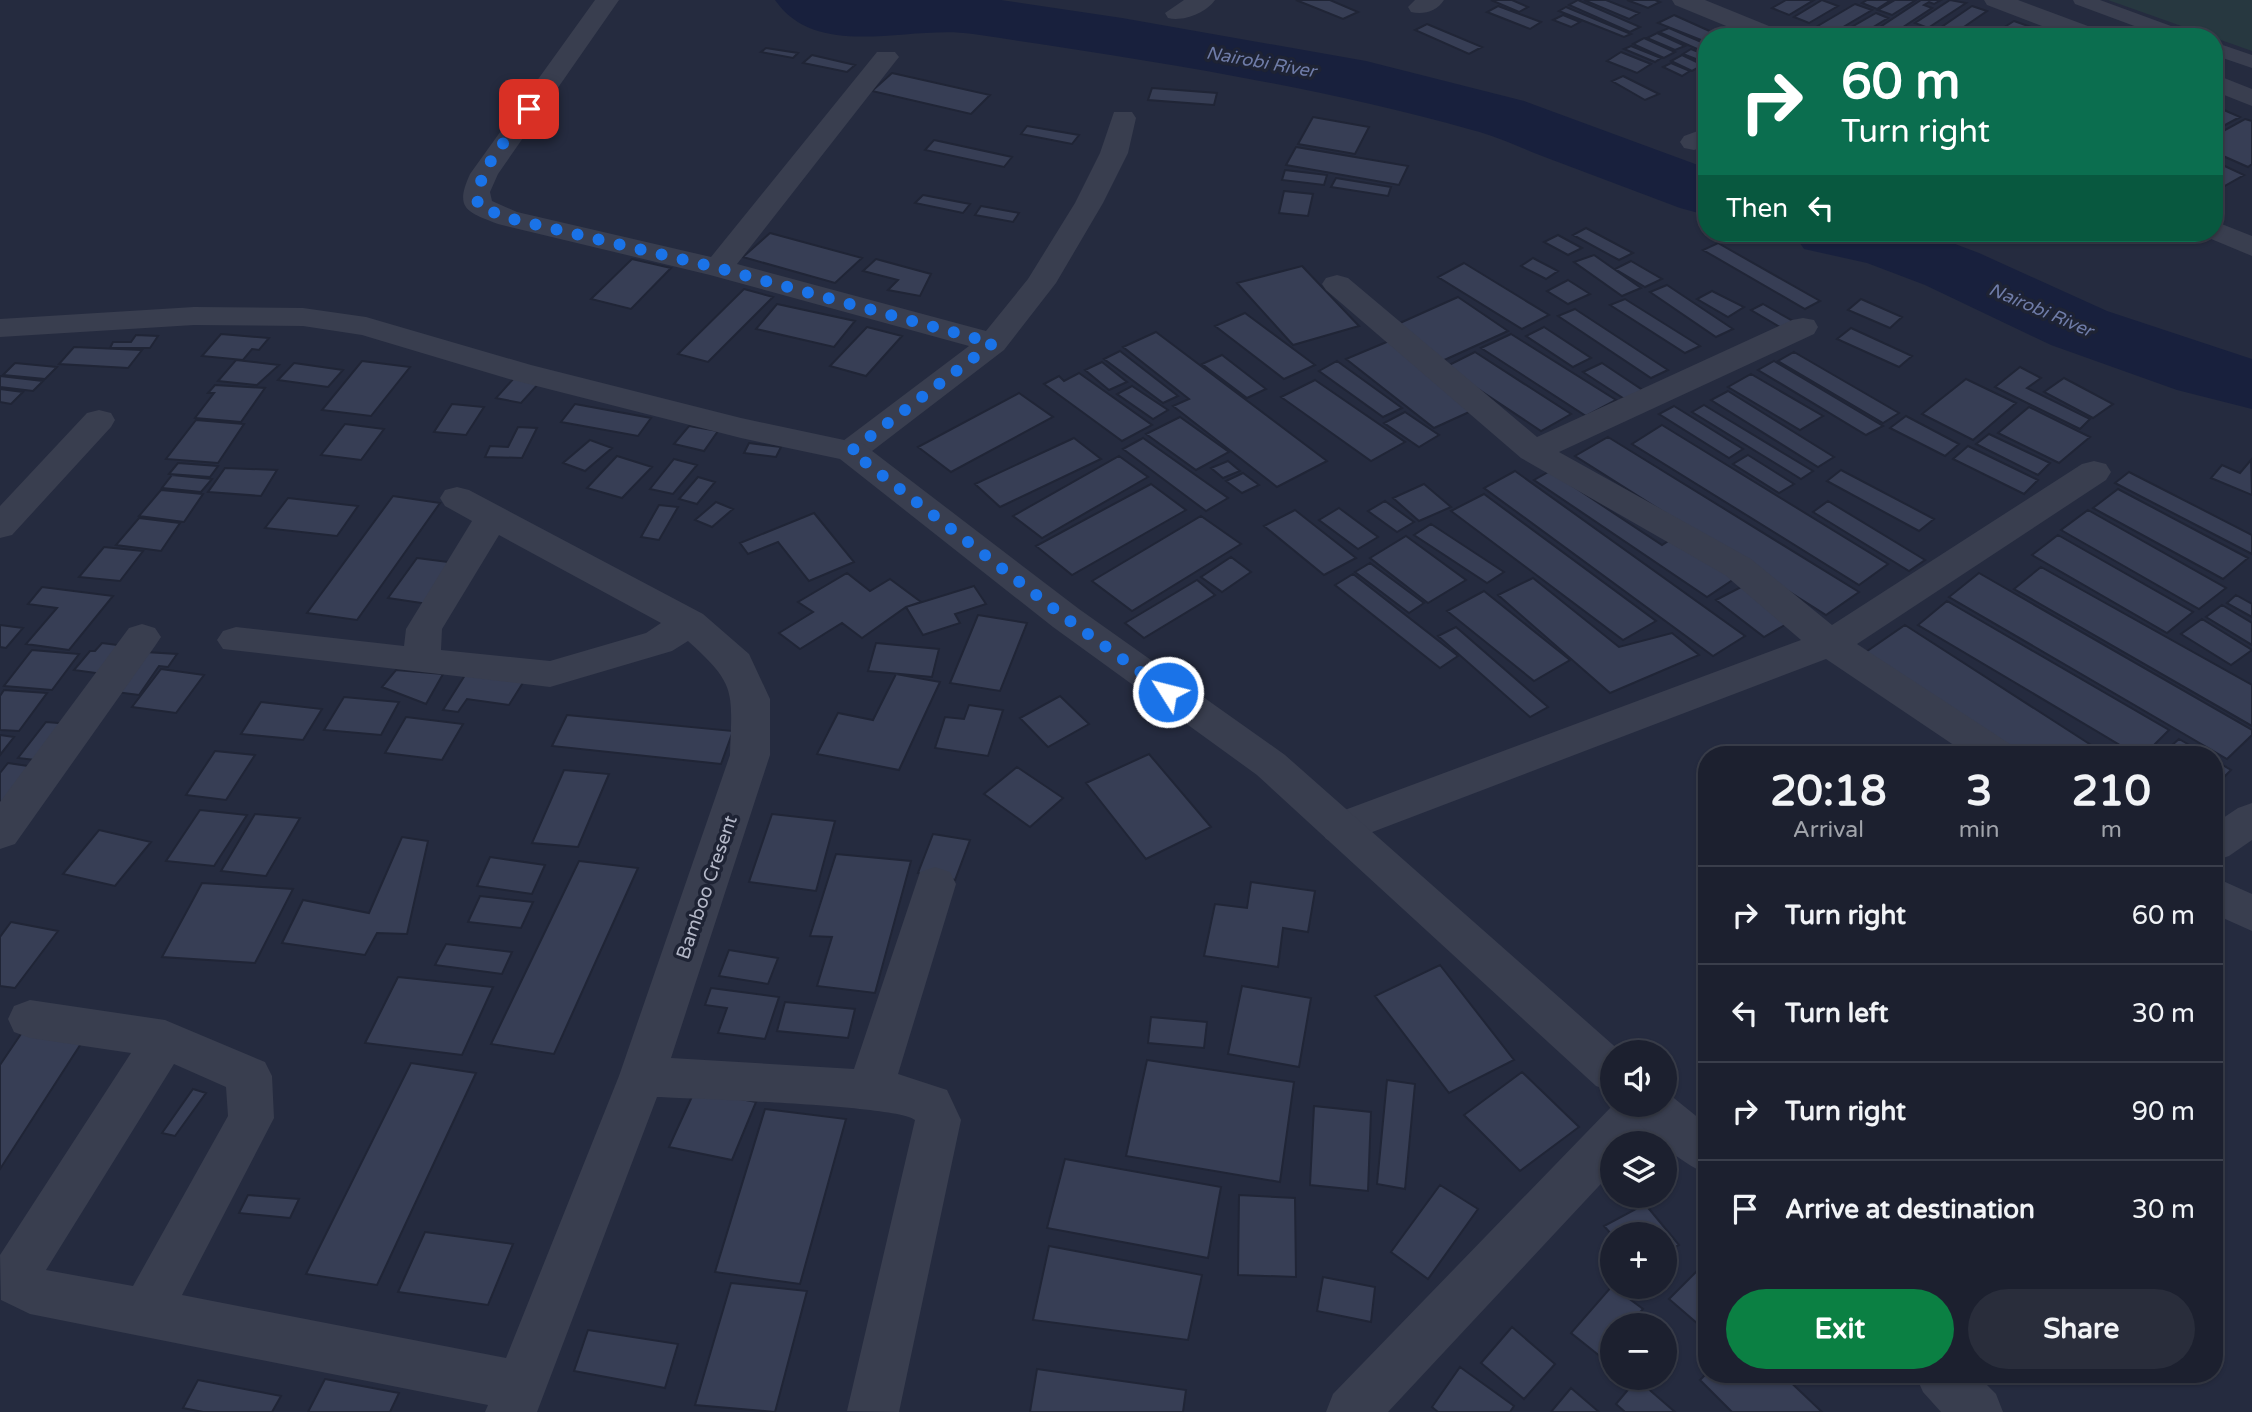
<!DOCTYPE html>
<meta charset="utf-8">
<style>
:root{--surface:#1c202f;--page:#292d3b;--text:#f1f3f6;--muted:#a0a3aa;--line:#3a3e4b;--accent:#0b8043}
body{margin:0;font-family:"Varela Round",sans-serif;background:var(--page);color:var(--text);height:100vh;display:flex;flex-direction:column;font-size:26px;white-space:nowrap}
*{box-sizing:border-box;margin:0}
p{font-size:23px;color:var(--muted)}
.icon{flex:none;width:38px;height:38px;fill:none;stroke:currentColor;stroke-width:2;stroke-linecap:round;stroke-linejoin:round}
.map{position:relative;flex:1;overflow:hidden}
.panel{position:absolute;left:1698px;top:746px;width:525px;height:637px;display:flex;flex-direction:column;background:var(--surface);border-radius:28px;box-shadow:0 2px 5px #0004,0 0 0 2px var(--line)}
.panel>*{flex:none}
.guide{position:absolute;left:1698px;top:28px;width:525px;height:214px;border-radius:28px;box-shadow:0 2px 5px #0004,0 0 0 2px var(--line);background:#0b6e4f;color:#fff;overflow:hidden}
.tools{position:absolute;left:1600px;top:1040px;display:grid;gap:14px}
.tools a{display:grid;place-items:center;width:77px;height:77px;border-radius:50%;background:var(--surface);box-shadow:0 2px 5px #0004,0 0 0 2px var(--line);font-size:35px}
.pin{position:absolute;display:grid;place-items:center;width:60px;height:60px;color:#fff;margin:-30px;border-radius:14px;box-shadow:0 4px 10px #0006}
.me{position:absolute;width:77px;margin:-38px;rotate:306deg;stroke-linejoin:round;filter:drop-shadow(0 0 5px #0008)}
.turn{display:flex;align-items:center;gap:24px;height:147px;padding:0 28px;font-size:32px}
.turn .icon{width:91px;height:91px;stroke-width:2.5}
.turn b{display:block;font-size:49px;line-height:60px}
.then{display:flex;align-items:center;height:66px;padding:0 28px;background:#0003;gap:14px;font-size:26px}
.eta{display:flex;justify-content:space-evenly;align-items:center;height:119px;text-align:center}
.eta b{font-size:42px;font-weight:800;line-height:49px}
.button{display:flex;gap:14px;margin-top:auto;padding:14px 28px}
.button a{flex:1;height:80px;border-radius:42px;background:var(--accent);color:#fff;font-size:28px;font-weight:800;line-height:80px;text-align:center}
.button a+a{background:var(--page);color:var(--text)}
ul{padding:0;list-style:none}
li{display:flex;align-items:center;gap:21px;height:98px;padding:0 28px;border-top:2px solid var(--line)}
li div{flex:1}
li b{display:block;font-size:26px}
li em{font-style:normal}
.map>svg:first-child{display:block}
.green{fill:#273840}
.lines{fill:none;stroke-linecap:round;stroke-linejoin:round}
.river{fill:#18203d;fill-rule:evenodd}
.building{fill:#373e55;stroke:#202536;stroke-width:2}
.service{fill:#393e4f;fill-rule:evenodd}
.minor{fill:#393e4f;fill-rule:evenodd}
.tertiary{fill:#393e4f;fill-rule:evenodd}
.route{stroke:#1a73e8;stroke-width:12;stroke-dasharray:0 21.6}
.labels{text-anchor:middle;stroke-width:7;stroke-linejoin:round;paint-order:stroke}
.far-water-label{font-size:18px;font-style:italic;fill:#6f7ca8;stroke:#1e2334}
.street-label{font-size:19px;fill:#b5b9c9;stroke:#1e2334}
</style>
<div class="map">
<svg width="2252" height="1412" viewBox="0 0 2252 1412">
<rect width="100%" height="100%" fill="#252b3f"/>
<path class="green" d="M2108 0H2252V51Z"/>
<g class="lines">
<path class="river" d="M775 0H1001L1122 18 1366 61 1524 101 1706 168V215L1680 208C1634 191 1588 173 1542 156 1519 147 1496 136 1472 130 1309 84 1140 59 973 34 909 24 818 62 775 0Z
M1793 233H1926L1979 253 2107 311 2252 359V409L2177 390 2051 345 1925 285 1867 263 1804 249Z"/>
</g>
<path class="building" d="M1296 0H1330L1358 12 1343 19Z
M1491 0H1512L1528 7 1519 12Z
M1578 0 1640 27 1630 32 1569 5Z
M1584 0H1606L1639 13 1629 19Z
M1627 0H1655L1660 2 1648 8Z
M1786 0H1814L1789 15 1772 8Z
M1822 0 1838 6 1809 23 1794 17Z
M1867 0H1891L1877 9 1862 3Z
M1895 0H1916L1892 15 1878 10Z
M1921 0H1941L1934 4 1929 2 1924 5 1932 8 1888 37H1865Z
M1950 0 1966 3 1928 28 1915 23Z
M1855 4 1872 10 1833 33 1816 27Z
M1498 6 1541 22 1530 29 1487 12Z
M1972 6 1987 11 1958 31 1943 26Z
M1566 7 1631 34 1624 37 1559 11Z
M1876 13 1888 18 1857 37 1836 36Z
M1563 15 1580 22 1571 27 1553 20Z
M1674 15 1723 37H1706V42L1658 23Z
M2014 21 2031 27 2015 37H1989Z
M1427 24 1482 47 1469 54 1415 30Z
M1669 28 1706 44V53L1659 32Z
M2034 28 2048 33 2042 37H2020Z
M1657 33 1685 46 1675 50 1647 38Z
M1644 38 1675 52 1664 58 1633 44Z
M1631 46 1661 58 1655 62 1624 49Z
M766 48 798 53 793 58 761 52Z
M1691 49 1706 55V63L1683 54Z
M1621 52 1651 64 1637 73 1607 61Z
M812 55 855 65 847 72 803 63Z
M1682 55 1703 65 1692 71 1671 61Z
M1671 63 1690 71 1682 76 1663 67Z
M892 73 990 95 971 114 872 91Z
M1623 76 1659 94 1645 100 1612 81Z
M1152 88 1217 93 1214 105 1148 100Z
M2224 110 2240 117 2214 131V116Z
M1313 117 1369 127 1355 154 1298 144Z
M2245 119 2252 121V164L2248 167 2214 152V136Z
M1027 126 1079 135 1072 144 1021 134Z
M934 140 1012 157 1004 167 925 150Z
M1296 147 1408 166 1399 185 1286 165Z
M2214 161 2244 175 2214 192Z
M1285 170 1327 175 1324 185 1282 180Z
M1336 178 1391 187 1388 196 1331 187Z
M1284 191 1313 194 1308 216 1279 213Z
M923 195 970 204 963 213 915 203Z
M981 206 1019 213 1013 222 975 215Z
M1586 228 1633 253 1619 260 1573 235Z
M770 233 862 258 835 283 743 257Z
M1558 235 1582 248 1568 255 1544 242Z
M1718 243 1820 301 1805 309 1703 250Z
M1594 255 1641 288 1622 296 1574 262Z
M1533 258 1558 271 1546 279 1521 266Z
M632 259 671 268 631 309 591 299Z
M876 259 931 274 920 296 888 290 898 280 863 271Z
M1631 261 1662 279 1645 287 1615 269Z
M1464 263 1549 315 1522 329 1438 277Z
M1302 266 1359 326 1293 345 1237 283Z
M1568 280 1590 294 1568 304 1547 291Z
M1667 285 1733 329 1716 337 1650 292Z
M744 289 773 297 708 362 678 354Z
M1712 291 1744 307 1728 317 1697 299Z
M1458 297 1508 331 1440 362 1391 327Z
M1625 299 1700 346 1685 353 1610 305Z
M1861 299 1902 317 1890 328 1848 310Z
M777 304 855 321 834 347 756 329Z
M1763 304 1798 324 1785 330 1751 310Z
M1575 309 1668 370 1651 378 1558 316Z
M1245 313 1315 365 1284 379 1215 326Z
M867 327 902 336 866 376 830 366Z
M1544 327 1591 358 1573 367 1526 336Z
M1851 328 1912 356 1899 367 1837 339Z
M1156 332 1327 461 1277 487 1173 406 1189 399 1123 347Z
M221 334 269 338 259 350 252 349 243 360 202 356Z
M1511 334 1616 400 1586 416 1481 348Z
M136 335 158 336 150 348H110L113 342H131Z
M1389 341 1478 408 1434 428 1346 359Z
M74 347 142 350 128 368 59 364Z
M1120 351 1178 396 1163 403 1104 359Z
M1475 352 1571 414 1541 431 1445 367Z
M1794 352 1899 413 1883 423 1778 361Z
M1222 355 1266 389 1247 398 1202 364Z
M236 360 279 365 257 385 218 381Z
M362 361 410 367 371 416 322 410Z
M1337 361 1402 408 1383 417 1319 371Z
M1774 361 1883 426 1866 435 1758 370Z
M1102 362 1127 382 1109 390 1085 370Z
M15 363 57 367 45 379 3 375Z
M294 363 343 370 328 387 278 380Z
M1602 363 1644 391 1626 400 1583 372Z
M2020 367 2041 378 2027 388 2090 419 2080 429 1995 387Z
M1079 373 1152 425 1122 441 1044 384 1059 376 1064 381Z
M1751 374 1823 416 1800 430 1728 387Z
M0 376 43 381 33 391 0 387Z
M515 377 540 382 521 403 496 398Z
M2064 378 2113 404 2093 418 2044 392Z
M1966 379 2016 403 1973 440 1922 414Z
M1315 380 1405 442 1371 461 1281 397Z
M215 385 265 388 241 422 195 418 214 393H208Z
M1132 386 1168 410 1153 419 1117 394Z
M0 389 23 392 11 404 0 402Z
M1728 391 1834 457 1818 467 1711 400Z
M1019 393 1053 417 951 472 918 447Z
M452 404 484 407 466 435 434 432Z
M575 404 651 418 638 436 561 422Z
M1704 405 1813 471 1801 479 1692 412Z
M1674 406 1743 449 1729 458 1659 414Z
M2029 407 2090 437 2059 463 1998 433Z
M1405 412 1439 435 1419 447 1384 423Z
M1906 416 1959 444 1945 456 1890 428Z
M1180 417 1229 452 1196 470 1146 434Z
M196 420 244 424 218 463 166 459Z
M345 424 384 429 361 460 321 455Z
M1662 425 1888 564 1859 585 1632 444Z
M689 426 718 431 704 451 674 444Z
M518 427 537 428 522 458 485 457 490 446 508 447Z
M1989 434 2050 463 2038 475 1976 444Z
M1608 437 1859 592 1826 615 1575 456Z
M1074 438 1101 459 1000 507 975 484Z
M1143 438 1228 498 1206 511 1123 449Z
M590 440 612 448 585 471 563 463Z
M749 443 781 447 776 457 744 453Z
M1968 446 2038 480 2024 494 1953 459Z
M1748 455 1794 484 1779 493 1733 464Z
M617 456 652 467 622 498 587 488Z
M1119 456 1148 477 1042 538 1013 516Z
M674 459 697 465 673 494 650 489Z
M2251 460 2252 495 2211 478 2222 465 2240 473Z
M1228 461 1240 471 1223 478 1211 468Z
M178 463 218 466 210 477 169 474Z
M225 468 277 470 261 496 208 492Z
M1841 470 1934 519 1919 531 1827 481Z
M1515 471 1745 636 1713 656 1484 488Z
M1550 471 1662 545 1676 536 1737 577 1707 597 1534 480Z
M2129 472 2252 535V554L2115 483Z
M1243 473 1259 485 1242 493 1226 481Z
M172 475 212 479 201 492 162 488Z
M698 477 715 482 697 504 679 499Z
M1151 484 1186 510 1072 575 1036 546Z
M1424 484 1451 507 1419 521 1393 498Z
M2118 489 2248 558 2223 579 2093 508Z
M161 490 203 494 184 522 139 516Z
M1484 494 1656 621 1623 640 1451 511Z
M393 496 440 503 357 620 307 613Z
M288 498 358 506 337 536 265 528Z
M1385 501 1414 522 1397 532 1368 511Z
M1828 501 1925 560 1909 571 1813 512Z
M716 502 733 509 712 527 695 520Z
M659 505 678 507 659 540 641 537Z
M1339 508 1378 537 1358 549 1319 520Z
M1295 510 1356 558 1324 575 1264 526Z
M2088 510 2226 588 2199 609 2061 530Z
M814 513 854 562 809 581 778 542 748 554 740 543Z
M1201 516 1241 544 1132 611 1092 581Z
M139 518 180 523 161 551 116 545Z
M1431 524 1504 572 1487 583 1414 535Z
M2058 535 2193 612 2167 633 2032 555Z
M1406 536 1466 580 1428 603 1370 558Z
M104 547 143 551 120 581 79 577Z
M1231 557 1251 572 1222 592 1201 577Z
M417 558 456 563 428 604 388 598Z
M1370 563 1424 603 1409 613 1355 572Z
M2041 567 2252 685V726L2014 589Z
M847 573 870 591 890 579 921 602 906 607 862 638 842 623 800 649 779 633 813 612 798 602Z
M1979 573 2252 730V735L2227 759 1949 597Z
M1353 574 1458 656 1440 668 1335 585Z
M1533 578 1619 647 1672 633 1699 655 1610 693 1498 595Z
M1197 580 1215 595 1144 638 1125 623Z
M974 586 986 604 955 614 960 623 923 635 906 607Z
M1743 586 1790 622 1764 637 1716 600Z
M42 587 113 596 69 650 26 644 57 608 28 604Z
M1484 591 1570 660 1534 681 1447 611Z
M2236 595 2252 604V617L2227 603Z
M1947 601 2169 730 2145 754H2135L1918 625Z
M2222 605 2252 623V645L2206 617Z
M978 615 1027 623 1000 691 950 683Z
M2202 619 2252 650 2231 665 2181 634Z
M0 625 23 628 6 648 0 647Z
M1905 625 2105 754H2014L1863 654Z
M1456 627 1548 707 1530 717 1438 636Z
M102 643 125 646 103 674 74 670 90 651H95Z
M876 643 939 649 932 677 868 671Z
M32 650 79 654 52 690 4 686Z
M145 652 177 654 168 667 159 666 139 695 116 692Z
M161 669 204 675 176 713 132 707Z
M396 670 443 674 426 704 382 687Z
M467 672 524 681 509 705 467 699 458 712 443 710Z
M896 674 940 682 899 770 817 754 838 713 873 720Z
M4 690 47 693 19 731 0 730V696Z
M1060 696 1089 724 1048 747 1020 718Z
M344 697 399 702 381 735 324 730Z
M261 702 322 709 303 740 241 734Z
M969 705 1003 710 988 756 935 748 945 717 964 719Z
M567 715 733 731 721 764 552 746Z
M406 717 463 724 442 760 385 753Z
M46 722 71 724 44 761 18 758Z
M0 735 14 737 0 755Z
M2179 739 2205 754H2162Z
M215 751 255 755 226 800 186 795Z
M1149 754 1211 827 1146 859 1086 783Z
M2214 760 2231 770 2214 787Z
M8 763 41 768 0 807V773Z
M1017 767 1063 798 1030 827 984 794Z
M564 770 609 774 578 847 532 843Z
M200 810 247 815 214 866 166 861Z
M255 814 300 818 266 876 221 871Z
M772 814 835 821 816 891 749 882Z
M99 830 151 842 115 886 63 874Z
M933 834 970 840 955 880 918 873Z
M402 837 428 841 407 934 377 933 365 955 282 943 303 900 369 913Z
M836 854 911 861 875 993 817 986 832 937 810 936Z
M490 857 545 865 532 894 477 886Z
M579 861 638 868 554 1054 491 1044Z
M1251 882 1315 891 1308 932 1283 928 1278 967 1204 956 1215 904 1247 908Z
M202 883 293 889 255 963 162 957Z
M480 896 533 902 521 928 468 922Z
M11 922 58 931 15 988 0 986V937Z
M446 944 512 952 502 974 435 965Z
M729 950 778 958 768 984 719 976Z
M1440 965 1514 1060 1449 1093 1375 996Z
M398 977 493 987 462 1055 365 1043Z
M1242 986 1311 998 1299 1067 1228 1054Z
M711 988 779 997 765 1039 718 1033 727 1008 705 1005Z
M785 1002 855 1009 848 1038 777 1031Z
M1151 1017 1207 1022 1204 1048 1148 1043Z
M23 1031 84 1039 0 1169V1065Z
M1147 1060 1294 1082 1280 1182 1126 1156Z
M411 1063 476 1073 377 1285 306 1274Z
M1522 1072 1579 1127 1520 1171 1464 1115Z
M1387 1080 1415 1084 1405 1189 1377 1184Z
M193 1089 206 1093 175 1136 162 1133Z
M695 1090 756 1102 732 1160 669 1147Z
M1314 1106 1371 1112 1368 1191 1310 1185Z
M765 1109 846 1119 800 1284 715 1272Z
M1065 1159 1221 1187 1208 1258 1047 1228Z
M1440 1185 1478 1209 1428 1279 1391 1252Z
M248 1195 299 1199 290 1218 239 1213Z
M1239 1195 1295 1198 1296 1277 1238 1275Z
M1645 1204 1679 1245 1664 1253V1234L1612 1235 1604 1226Z
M425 1232 513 1244 488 1305 398 1292Z
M1049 1246 1202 1275 1188 1340 1033 1320Z
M1701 1267 1706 1272V1314L1698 1324 1669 1299Z
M1323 1277 1375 1287 1371 1322 1317 1311Z
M731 1283 807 1291 775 1412 695 1405Z
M1612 1286 1643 1309 1629 1325H1612V1345L1601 1357 1571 1333Z
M1512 1327 1555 1364 1524 1399 1481 1363Z
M588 1330 678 1344 665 1388 574 1371Z
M1460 1367 1514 1406 1510 1412H1438L1432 1407Z
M1037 1369 1186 1390 1183 1412H1030Z
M1706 1374H1782L1822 1412H1732L1700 1380Z
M325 1379 399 1393 390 1412H308Z
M1637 1379 1675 1412H1625L1616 1404Z
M198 1380 281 1396 272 1412H203L183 1408Z
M1571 1388 1599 1412H1551Z"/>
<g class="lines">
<path class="service" d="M2073 0H2100L2190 33 2193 37H2164L2075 4Z
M2214 42 2252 55V68L2214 55Z"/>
<path class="minor" d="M595 0H619L498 174 490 192 492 201 517 212 711 257 877 52H895L899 57 895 62 737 264 986 331 1028 279 1075 203 1100 153 1114 112H1132L1136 118 1128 153 1103 203 1056 283 1004 350 863 458 851 461 839 458 834 451 839 444 969 346 710 275 498 224C467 212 454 209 470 174Z
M1184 0H1215C1206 13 1183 22 1168 18L1165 13Z
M1415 0H1444C1437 11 1424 15 1411 12L1408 7Z
M1672 0H1705L1784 32 1787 37H1753L1675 5Z
M1984 0H2018L2104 32 2107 37H2071L1987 5Z
M2214 74 2252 89V106L2214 91Z
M1706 128V146L1694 150 1684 148 1680 142 1684 136Z
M2214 221 2252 236V256L2204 236 2201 233H2214Z
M1337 275 1348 278 1537 437 1792 320 1803 318 1814 320 1818 327 1814 334 1559 452 1751 559 1832 625 2082 464 2094 461 2106 464 2111 472 2106 480 1857 644 2010 744 2016 754H1967L1826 659 1354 839 1340 844 1326 839 1320 828 1326 817 1801 640 1725 575 1521 458 1326 290 1322 284 1326 278Z
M99 410 111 413 115 420 111 427 12 535 0 538V506L87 413Z
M457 487 469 490 703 614 749 654 770 699V755L671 1058 854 1069 920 872 935 867 950 872 956 884 898 1074 947 1090 961 1120 899 1412 847 1411 915 1120C897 1105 695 1099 657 1097L537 1412H485L488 1405 30 1314 1 1300 0 1255 131 1053 30 1038 14 1032 8 1019 14 1006 30 1000 165 1020 265 1062 272 1076 274 1118 182 1295 506 1358 619 1076 730 755C732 691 737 685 688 641L672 651 550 687 223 649 217 640 223 631 236 627 404 646 406 629 472 521 445 506 440 498 445 490ZM499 535 661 623 646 633 550 661 441 650 442 629ZM174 1064 226 1087 228 1116 133 1286 46 1270Z
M142 624 155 628 161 637 155 646 15 844 0 849V802L129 628Z
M2252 803V840L2229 856 2214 861V824L2238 808Z
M2214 877 2252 894V931L2214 914Z
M1664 1096 1668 1104 1661 1118 1639 1143H1612V1172L1388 1412H1326L1333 1394 1614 1104H1664Z"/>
<path class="tertiary" d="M194 307 303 308 366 317 531 365 741 418 863 444 1079 609 1285 755 1621 1052H1612V1092L1596 1086 1257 775 1053 627 840 459 741 438 509 379 362 335 303 326 194 325 0 337V319Z
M1664 1090 1706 1124V1173C1683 1165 1636 1127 1625 1104H1664Z
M1915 1374H1976L1996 1394 2003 1412H1941L1923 1392Z"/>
</g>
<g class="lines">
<path class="route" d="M529 109C511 136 473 172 478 206L508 218 718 268 993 343 851 451 1066 618 1168 692"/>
</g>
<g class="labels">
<g class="far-water-label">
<text transform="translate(1261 62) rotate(10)" y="6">Nairobi River</text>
<text transform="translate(2041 310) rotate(23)" y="6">Nairobi River</text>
</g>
<g class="street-label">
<text transform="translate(706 887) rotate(-71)" y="7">Bamboo Cresent</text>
</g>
</g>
</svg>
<div class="tools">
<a><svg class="icon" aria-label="sound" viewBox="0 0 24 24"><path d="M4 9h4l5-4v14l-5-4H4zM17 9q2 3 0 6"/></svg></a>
<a><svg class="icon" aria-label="layers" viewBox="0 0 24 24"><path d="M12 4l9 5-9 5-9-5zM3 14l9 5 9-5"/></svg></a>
<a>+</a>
<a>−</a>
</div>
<div class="pin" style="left:529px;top:109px;background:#d93025"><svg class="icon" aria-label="arrive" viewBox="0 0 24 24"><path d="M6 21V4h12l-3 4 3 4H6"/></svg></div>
<svg class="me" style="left:1168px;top:692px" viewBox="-20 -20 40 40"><circle r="17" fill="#1a73e8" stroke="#fff" stroke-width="3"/><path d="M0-11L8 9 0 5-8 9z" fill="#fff"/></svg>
<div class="guide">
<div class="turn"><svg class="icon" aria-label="right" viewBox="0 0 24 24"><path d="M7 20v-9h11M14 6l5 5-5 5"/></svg><div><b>60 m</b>Turn right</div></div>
<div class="then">Then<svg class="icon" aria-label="left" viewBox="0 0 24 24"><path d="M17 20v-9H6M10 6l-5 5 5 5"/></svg></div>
</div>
<section class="panel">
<div class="eta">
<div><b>20:18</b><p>Arrival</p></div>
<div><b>3</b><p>min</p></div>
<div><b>210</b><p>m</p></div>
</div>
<ul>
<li><svg class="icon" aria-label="right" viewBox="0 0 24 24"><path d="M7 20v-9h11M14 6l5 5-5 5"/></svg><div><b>Turn right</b></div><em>60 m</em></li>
<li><svg class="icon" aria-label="left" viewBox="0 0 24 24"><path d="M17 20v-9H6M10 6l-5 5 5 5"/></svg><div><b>Turn left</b></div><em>30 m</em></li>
<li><svg class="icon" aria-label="right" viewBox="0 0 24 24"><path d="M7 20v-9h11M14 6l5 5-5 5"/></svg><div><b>Turn right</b></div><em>90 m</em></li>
<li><svg class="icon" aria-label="arrive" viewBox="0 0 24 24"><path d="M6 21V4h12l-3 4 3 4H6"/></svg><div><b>Arrive at destination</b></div><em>30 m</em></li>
</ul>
<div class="button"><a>Exit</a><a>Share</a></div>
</section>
</div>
